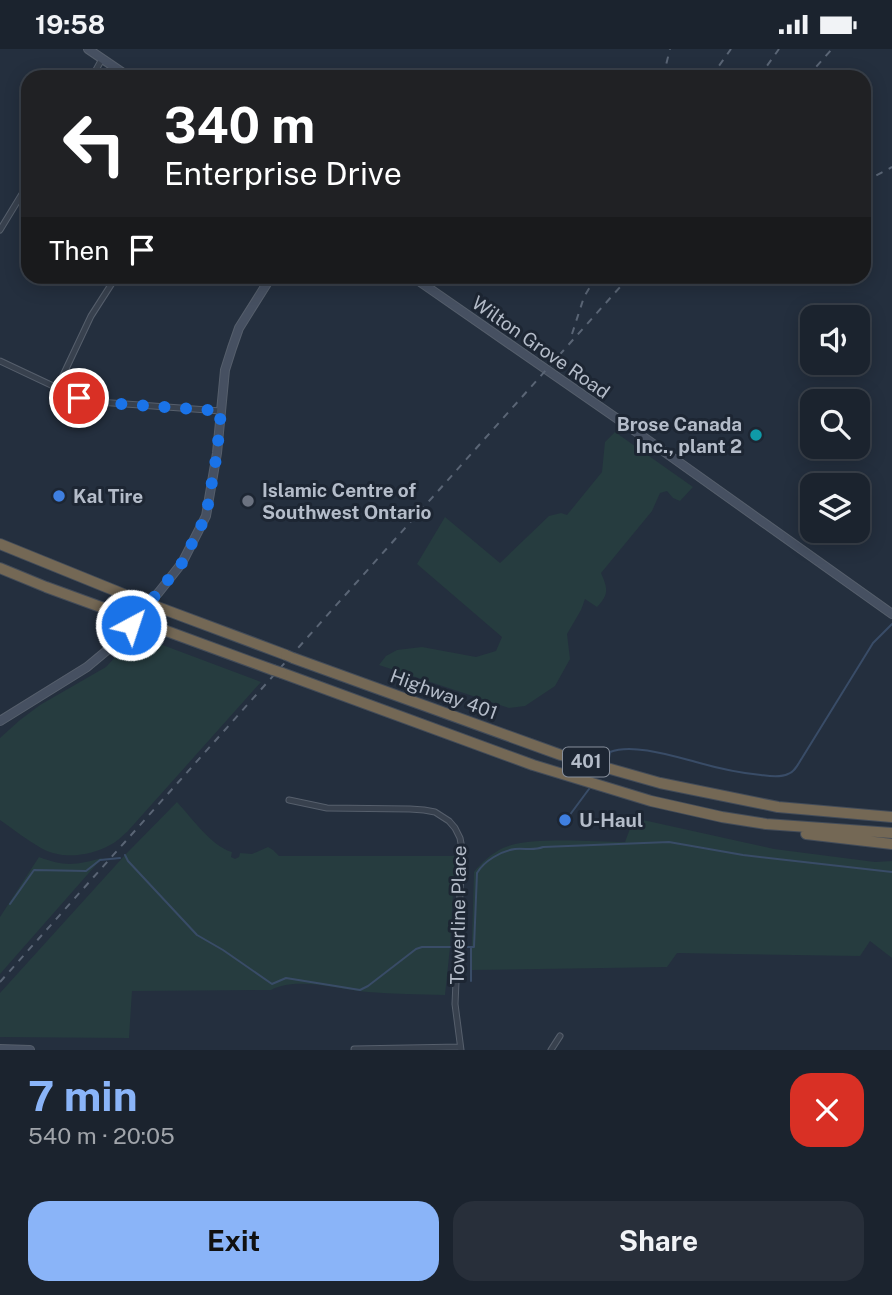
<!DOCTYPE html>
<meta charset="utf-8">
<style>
:root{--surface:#1b232e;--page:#282f3a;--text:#f1f3f6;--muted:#a0a4aa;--line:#39404a;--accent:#8ab4f8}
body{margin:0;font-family:"Public Sans",sans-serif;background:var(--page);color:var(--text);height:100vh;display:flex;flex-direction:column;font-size:26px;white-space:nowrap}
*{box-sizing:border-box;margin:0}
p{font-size:23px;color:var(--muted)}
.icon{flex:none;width:38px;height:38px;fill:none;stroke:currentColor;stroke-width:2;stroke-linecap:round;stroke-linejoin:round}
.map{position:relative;height:1001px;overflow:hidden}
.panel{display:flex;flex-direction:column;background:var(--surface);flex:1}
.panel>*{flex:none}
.hud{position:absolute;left:21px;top:21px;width:850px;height:214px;border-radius:21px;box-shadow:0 4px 18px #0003,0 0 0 2px var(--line);background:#202124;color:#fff;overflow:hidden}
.tools{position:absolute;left:800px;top:256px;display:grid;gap:14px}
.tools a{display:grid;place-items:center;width:70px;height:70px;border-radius:14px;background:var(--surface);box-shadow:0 4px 18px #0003,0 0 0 2px var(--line);font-size:35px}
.pin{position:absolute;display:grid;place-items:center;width:60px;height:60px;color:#fff;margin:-30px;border:4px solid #fff;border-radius:50%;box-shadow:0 2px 7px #0007}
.me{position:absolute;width:77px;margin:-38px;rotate:40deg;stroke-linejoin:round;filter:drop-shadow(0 0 5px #0008)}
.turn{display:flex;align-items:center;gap:24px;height:147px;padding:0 28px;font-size:32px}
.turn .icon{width:91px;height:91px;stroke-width:2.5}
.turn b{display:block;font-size:49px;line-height:60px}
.then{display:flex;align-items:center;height:66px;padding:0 28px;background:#0003;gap:14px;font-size:26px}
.round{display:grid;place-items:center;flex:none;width:74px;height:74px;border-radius:21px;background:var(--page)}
.headline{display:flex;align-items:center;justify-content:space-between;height:119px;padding:0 28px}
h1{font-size:42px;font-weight:700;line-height:52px;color:var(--accent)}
.cta{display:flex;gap:14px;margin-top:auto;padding:14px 28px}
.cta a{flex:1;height:80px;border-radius:21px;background:var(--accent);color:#111;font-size:28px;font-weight:700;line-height:80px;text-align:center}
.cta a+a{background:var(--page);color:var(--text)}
.status{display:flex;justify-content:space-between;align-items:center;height:49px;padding:0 35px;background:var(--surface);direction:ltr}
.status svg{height:19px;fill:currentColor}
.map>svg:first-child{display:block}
.green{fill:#263c3f}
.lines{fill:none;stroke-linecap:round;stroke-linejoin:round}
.stream{stroke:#394c67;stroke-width:2}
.street-casing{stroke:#565f6c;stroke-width:7}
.secondary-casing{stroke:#565f6c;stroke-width:10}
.highway-casing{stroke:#434c59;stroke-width:12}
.street{stroke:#38414e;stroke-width:5}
.secondary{stroke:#465061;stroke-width:8}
.highway{stroke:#746855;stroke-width:10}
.rail{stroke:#5a6575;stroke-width:2;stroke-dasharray:7 7;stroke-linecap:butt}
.highway-bridge-casing{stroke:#434c59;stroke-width:12;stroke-linecap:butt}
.highway-bridge{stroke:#746855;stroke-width:10}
.route{stroke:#1a73e8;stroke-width:12;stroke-dasharray:0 21.6}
.culture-dot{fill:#0f9aa8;stroke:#1d2633;stroke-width:2.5}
.shop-dot{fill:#3f7fe0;stroke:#1d2633;stroke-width:2.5}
.worship-dot{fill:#6b7280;stroke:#1d2633;stroke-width:2.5}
.labels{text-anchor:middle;stroke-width:6;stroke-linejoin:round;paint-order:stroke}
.shield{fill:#1d2633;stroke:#878f9c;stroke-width:2}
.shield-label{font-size:18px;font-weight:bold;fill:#b4bcc9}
.street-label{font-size:19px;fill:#b4bcc9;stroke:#1d2633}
.poi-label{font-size:19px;font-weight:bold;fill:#b4bcc9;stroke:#1d2633;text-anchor:start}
</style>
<div class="status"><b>19:58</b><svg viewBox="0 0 49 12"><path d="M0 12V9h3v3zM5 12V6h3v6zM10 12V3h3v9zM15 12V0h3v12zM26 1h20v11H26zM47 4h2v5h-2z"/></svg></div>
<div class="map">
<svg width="892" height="1001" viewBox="0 0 892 1001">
<rect width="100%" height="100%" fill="#242f3e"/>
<path class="green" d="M615 383 693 438 680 452 673 449 667 442 660 444 652 462 601 524C608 540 609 545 597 558L585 550 581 561 567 585 570 610 555 637 525 657 509 659 379 616 386 607 397 601 422 598 476 608 496 602 502 588 417 515 445 468 500 514 549 467 561 464 567 466 602 423 605 393Z
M136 586 261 633 127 783C122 787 117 793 110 796 91 807 61 811 41 799 27 791 13 780 0 771V689L20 671 40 656 106 618Z
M177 753C192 769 211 797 232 803L231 808 235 810 239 808 240 804 252 805 268 798 273 801 279 807H455L450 898 445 946C419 945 393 945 368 943 338 941 299 927 271 941L132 942 129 989 0 988V944L125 806Z
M634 769 774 800 875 813 892 812V909L870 892 860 907 677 904 667 918 471 921 474 823C482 813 491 805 503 799 528 787 595 793 625 793Z
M39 808C65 818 76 816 102 809L0 925V868Z"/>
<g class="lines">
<path class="stream" d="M609 709 610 703C632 694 673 707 696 713 717 719 739 724 761 726 769 727 780 729 788 725 795 723 798 715 802 709L873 594 892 575
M569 767 589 740
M125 806 128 812 197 886 223 901 272 935 286 929 360 941 368 937 416 900 422 898H450
M10 855 34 821 86 822 100 811 120 809
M467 898H474L477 824C484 812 501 802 515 800 525 799 534 802 543 798L669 793 743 806 892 823
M471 932V899"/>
<g class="street-casing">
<path id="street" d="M92 28 102 10
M0 181 28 135
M0 312 85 352 221 362
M57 339 91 267 116 228
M289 751 327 759 410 760 424 761 435 763 449 772 455 779 460 789 462 800 455 955 461 1001
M354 1000 460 998
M551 1001 560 987"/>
</g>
<g class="secondary-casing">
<path id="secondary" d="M88 0 129 28
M413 228 645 389 892 565
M0 672 87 618 111 598 159 543 182 514 206 467 217 404 225 321 232 299 239 279 271 228
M0 1000 30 1001"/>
</g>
<g class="highway-casing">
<path id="highway" d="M0 495 143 553
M0 519 46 538 131 569
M155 557 286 606
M142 573 273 621
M293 609 561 706 660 734 778 758 892 768
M282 624 533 716 651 752 722 768 766 775 892 784
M806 785 892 795"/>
</g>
<use href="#street" class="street"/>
<use href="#secondary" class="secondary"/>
<use href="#highway" class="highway"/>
<path class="rail" d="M632 27 634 28
M663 28 670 0
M711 28 731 0
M759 28 779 0
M807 28 832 0
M864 133 892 118
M572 285 584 248 596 228
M0 933 629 228"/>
<g class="highway-bridge-casing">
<path id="highway-bridge" d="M143 553 155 557
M131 569 142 573
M286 606 293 609
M273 621 282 624"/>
</g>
<use href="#highway-bridge" class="highway-bridge"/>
</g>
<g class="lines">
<path class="route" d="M79 349 85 352 108 354 221 362 217 404 206 467 182 514 131 576"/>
</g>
<circle class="culture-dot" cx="756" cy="386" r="7"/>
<g class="shop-dot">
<circle cx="59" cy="447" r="7"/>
<circle cx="565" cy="771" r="7"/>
</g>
<circle class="worship-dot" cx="248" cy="452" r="7"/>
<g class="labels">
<rect class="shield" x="563" y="698.5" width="46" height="29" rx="5"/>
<g class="shield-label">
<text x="586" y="719">401</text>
</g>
<g class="street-label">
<text transform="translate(541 298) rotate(35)" y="7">Wilton Grove Road</text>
<text transform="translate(444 645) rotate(20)" y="7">Highway 401</text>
<text transform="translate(458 866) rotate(-89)" y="7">Towerline Place</text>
</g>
<g class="poi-label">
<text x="742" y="382" text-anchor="end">Brose Canada<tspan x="742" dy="22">Inc., plant 2</tspan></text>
<text x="262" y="448">Islamic Centre of<tspan x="262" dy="22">Southwest Ontario</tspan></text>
<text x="73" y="454">Kal Tire</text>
<text x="579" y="778">U-Haul</text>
</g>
</g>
</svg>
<div class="tools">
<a><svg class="icon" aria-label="sound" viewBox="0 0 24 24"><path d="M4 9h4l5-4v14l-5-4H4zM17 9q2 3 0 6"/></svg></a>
<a><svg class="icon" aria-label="search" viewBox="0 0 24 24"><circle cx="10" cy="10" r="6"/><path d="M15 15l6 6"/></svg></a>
<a><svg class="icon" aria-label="layers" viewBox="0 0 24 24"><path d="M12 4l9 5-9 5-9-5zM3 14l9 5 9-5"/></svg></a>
</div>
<div class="pin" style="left:79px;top:349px;background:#d93025"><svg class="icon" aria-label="arrive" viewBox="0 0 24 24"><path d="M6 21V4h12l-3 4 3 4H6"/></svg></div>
<svg class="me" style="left:131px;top:576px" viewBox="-20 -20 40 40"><circle r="17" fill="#1a73e8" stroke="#fff" stroke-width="3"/><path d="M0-11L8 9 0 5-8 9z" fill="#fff"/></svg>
<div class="hud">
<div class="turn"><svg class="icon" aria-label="left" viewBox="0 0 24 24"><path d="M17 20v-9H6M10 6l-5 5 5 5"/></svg><div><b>340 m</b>Enterprise Drive</div></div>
<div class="then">Then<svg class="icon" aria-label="arrive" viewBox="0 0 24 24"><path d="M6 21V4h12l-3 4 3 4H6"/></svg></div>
</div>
</div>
<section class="panel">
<div class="headline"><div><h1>7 min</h1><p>540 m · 20:05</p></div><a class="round" style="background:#d93025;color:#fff"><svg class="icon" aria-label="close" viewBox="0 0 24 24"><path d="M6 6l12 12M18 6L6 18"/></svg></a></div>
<div class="cta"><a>Exit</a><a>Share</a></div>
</section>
